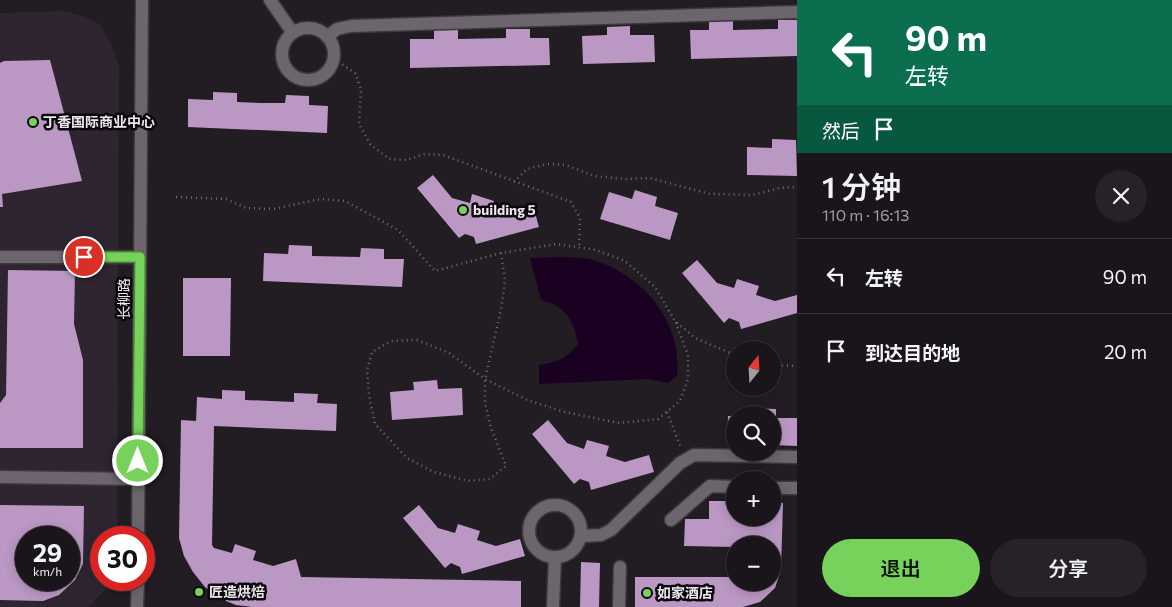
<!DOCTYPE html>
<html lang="zh">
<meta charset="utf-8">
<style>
:root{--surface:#1a151a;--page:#272227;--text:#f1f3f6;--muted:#9f9fa2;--line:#383439;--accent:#76d25a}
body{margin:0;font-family:Commissioner,"Noto Sans SC",sans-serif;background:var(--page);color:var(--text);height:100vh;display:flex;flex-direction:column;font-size:19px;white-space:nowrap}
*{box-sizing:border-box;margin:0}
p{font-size:16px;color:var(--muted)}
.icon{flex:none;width:28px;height:28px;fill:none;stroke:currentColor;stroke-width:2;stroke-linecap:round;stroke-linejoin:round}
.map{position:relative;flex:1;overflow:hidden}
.side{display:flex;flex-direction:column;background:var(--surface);width:375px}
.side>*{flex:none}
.top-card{background:#0b6e4f;color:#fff;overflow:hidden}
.needle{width:32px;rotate:18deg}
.fabs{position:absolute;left:726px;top:341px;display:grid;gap:10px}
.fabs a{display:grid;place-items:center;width:55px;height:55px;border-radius:50%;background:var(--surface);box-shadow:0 2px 12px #0003,0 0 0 1px var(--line);font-size:25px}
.speed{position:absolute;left:15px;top:526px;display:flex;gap:10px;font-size:25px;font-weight:700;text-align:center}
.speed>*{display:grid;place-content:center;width:65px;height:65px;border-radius:50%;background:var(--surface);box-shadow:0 2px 12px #0003,0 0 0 1px var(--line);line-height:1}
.speed small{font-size:12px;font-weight:400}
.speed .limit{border:8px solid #d22;background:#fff;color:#111}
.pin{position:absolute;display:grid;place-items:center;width:42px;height:42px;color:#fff;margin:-21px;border:2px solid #fff;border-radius:50%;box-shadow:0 1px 5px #0007}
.me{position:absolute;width:55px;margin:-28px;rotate:0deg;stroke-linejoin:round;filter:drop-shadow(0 0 4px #0008)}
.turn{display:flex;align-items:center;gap:18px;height:105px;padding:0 25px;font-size:22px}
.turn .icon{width:65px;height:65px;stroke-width:2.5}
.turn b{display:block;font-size:35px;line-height:42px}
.then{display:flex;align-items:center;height:48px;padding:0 25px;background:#0003;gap:10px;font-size:19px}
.round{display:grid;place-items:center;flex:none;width:52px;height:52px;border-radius:26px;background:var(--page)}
.overview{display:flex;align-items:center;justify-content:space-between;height:85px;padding:0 25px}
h1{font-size:30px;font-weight:600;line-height:38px}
.primary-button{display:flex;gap:10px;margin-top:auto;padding:10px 25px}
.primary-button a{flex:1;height:58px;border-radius:30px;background:var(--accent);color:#111;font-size:20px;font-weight:600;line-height:58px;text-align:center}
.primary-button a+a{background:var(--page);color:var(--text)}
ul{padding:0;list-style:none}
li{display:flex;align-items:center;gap:15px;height:75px;padding:0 25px;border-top:1px solid var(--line)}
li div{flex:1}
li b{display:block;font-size:19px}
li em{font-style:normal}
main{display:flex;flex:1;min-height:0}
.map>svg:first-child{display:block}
.built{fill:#2e2531;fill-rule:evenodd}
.water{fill:#1a0121}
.building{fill:#bb98c4;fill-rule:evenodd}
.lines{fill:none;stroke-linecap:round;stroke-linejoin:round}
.minor-casing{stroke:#3c383e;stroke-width:15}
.path{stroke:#736e74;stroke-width:2.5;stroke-dasharray:1 4;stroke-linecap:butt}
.minor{stroke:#6c656d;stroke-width:12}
.route-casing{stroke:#4d883a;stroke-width:12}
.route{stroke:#76d25a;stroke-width:9}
.poi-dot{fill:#76d25a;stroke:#0a080a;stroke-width:2}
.labels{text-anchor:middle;stroke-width:5;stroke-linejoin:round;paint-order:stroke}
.poi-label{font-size:14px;font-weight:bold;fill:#ece8ed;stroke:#0a080a;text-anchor:start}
.street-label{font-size:14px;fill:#ece8ed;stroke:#0a080a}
</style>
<main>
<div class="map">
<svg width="797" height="607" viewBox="0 0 797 607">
<rect width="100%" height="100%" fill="#221c23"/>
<path class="built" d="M62 11 83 16 100 25 111 44 119 66 117 537 101 538V580H112L111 584 88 607H0V13ZM26 538H69V580H26Z"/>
<path class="water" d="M562 257C572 258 583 257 593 260 643 275 683 322 677 376L668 383 647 379 539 384V365C557 362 566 359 578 344 576 331 571 316 560 308 555 304 547 302 541 300L530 258Z"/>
<path class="building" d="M778 20H797V56L691 59 690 30H709V21H733V30L778 29Z
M630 26V35H654L655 62 583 64 582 36 607 35V27Z
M506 29H530V38H549L550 65 410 68V39H434V30H458V39L506 38Z
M50 60 82 181 2 194 3 207H0V63L4 61Z
M213 92 237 93V102L260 103H285L286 95 309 96V105L328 106 327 133 188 127V99L213 100Z
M772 139 796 140 797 176 747 175V147L772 148Z
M433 175 452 198 470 203 472 194 494 201 491 210 510 216 534 209 539 227 476 244 474 237 465 234 459 238 417 188Z
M635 190 657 197 655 206 678 213 670 240 600 219 609 192 632 199Z
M289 245 312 246V256L360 257 361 248 384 249V259H404L402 287 263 281 264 253 288 254Z
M697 260 717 283 734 288 737 279 759 286 756 295 775 301 797 295V313L741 329 739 322 729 318 724 323 682 273Z
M8 270 75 271 74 324 83 360V448H0V403L6 395Z
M183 278H231L230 356H183Z
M437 380 438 389 462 388 463 415 392 420 390 392 414 390 413 382Z
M222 390 245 391V400L294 402V393L318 394 317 403 337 404 336 431 214 426 212 545 214 548 232 553 235 544 256 551 253 560 273 566 296 559 301 577 521 581V607H252L236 605 221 599 205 587 193 572 184 556 179 538 181 420 196 421 197 397 222 399Z
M753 408 776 409V418H797V446L772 445V415H752Z
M728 416H735V444H727Z
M548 420 567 443 584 449 587 440 609 446 606 456 625 462 649 455 654 472 591 490 589 482 580 479 574 484 532 434Z
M709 501H735V518H772V502L783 503 781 570 775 588 760 602 743 607H635V577H732L735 574V582H772V545H735V547L684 546 685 519H709Z
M0 505 84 506 83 564 75 580 59 595 43 601 0 600ZM26 538H69V580H26Z
M419 505 438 528 455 533 458 524 480 531 477 540 496 546 520 539 525 556 462 574 460 567 451 563 445 568 403 518Z
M581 562 600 563 599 607H580Z"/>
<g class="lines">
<g class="minor-casing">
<path id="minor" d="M270 0 293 33
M282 54a26 26 0 1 1 52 0a26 26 0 1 1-52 0Z
M327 37 337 29 351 26 797 12
M0 257H140
M0 477 138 479
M772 488H797
M529 531a26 26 0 1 1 52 0a26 26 0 1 1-52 0Z
M671 520 710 486 735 487
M581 536 601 535 611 530 680 463 694 455 797 457
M138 538 142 0
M137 607 138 580
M553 607 555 557
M619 607 620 567"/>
</g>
<path class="path" d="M334 59 355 73 361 89 359 124 370 144 389 159 406 160 425 154 443 155 571 202 580 218 579 247
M514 182 527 169 547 164 566 165 594 176 626 179 650 178 710 194 752 195 780 188 797 187
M176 197 226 199 246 208 274 209 320 199 345 201 398 230 435 271 501 253 556 244 596 250 625 261 655 287 675 321 695 338 735 355
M501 253 505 280 501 310 485 379V403L491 428 506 466 490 479 468 481 434 472 407 458 375 424 369 395 367 370 372 352 391 341 417 340 449 353 485 379 527 400 565 412 619 423 658 419 680 401 688 379V355L675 321
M772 365 797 366
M667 412 681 448"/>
<use href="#minor" class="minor"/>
</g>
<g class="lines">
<g class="route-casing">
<path id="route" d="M84 257H140L138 461"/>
</g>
<use href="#route" class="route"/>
</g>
<g class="poi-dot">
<circle cx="33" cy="122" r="5"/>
<circle cx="463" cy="210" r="5"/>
<circle cx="199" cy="592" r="5"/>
<circle cx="647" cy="593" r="5"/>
</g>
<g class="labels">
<g class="poi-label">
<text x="43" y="127">丁香国际商业中心</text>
<text x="473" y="215">building 5</text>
<text x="209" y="597">匠造烘焙</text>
<text x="657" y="598">如家酒店</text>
</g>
<g class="street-label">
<text transform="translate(124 299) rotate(-90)" y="5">长柳路</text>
</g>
</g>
</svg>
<div class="fabs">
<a><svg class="needle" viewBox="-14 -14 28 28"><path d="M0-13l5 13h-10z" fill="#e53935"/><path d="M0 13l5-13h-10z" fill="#9f9fa2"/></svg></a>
<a><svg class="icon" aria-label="search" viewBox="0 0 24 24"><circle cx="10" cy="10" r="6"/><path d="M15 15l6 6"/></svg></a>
<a>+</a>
<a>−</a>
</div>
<div class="speed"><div>29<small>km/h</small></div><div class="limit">30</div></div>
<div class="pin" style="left:84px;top:257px;background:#d93025"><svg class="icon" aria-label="arrive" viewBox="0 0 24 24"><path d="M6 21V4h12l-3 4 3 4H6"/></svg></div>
<svg class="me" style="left:138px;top:461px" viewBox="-20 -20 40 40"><circle r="17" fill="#76d25a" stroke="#fff" stroke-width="3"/><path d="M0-11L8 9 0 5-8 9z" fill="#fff"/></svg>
</div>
<section class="side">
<div class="top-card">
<div class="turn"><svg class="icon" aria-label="left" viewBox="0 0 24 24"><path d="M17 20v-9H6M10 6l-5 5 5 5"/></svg><div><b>90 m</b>左转</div></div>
<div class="then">然后<svg class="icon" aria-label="arrive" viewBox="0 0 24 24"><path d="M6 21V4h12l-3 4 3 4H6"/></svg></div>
</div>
<div class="overview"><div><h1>1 分钟</h1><p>110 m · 16:13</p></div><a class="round"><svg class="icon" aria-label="close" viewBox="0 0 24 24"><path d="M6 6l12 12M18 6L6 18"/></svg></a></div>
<ul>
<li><svg class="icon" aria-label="left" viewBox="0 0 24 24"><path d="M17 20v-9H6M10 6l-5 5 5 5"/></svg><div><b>左转</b></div><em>90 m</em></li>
<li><svg class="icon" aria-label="arrive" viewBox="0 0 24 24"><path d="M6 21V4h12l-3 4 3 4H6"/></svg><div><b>到达目的地</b></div><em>20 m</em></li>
</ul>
<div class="primary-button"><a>退出</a><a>分享</a></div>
</section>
</main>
